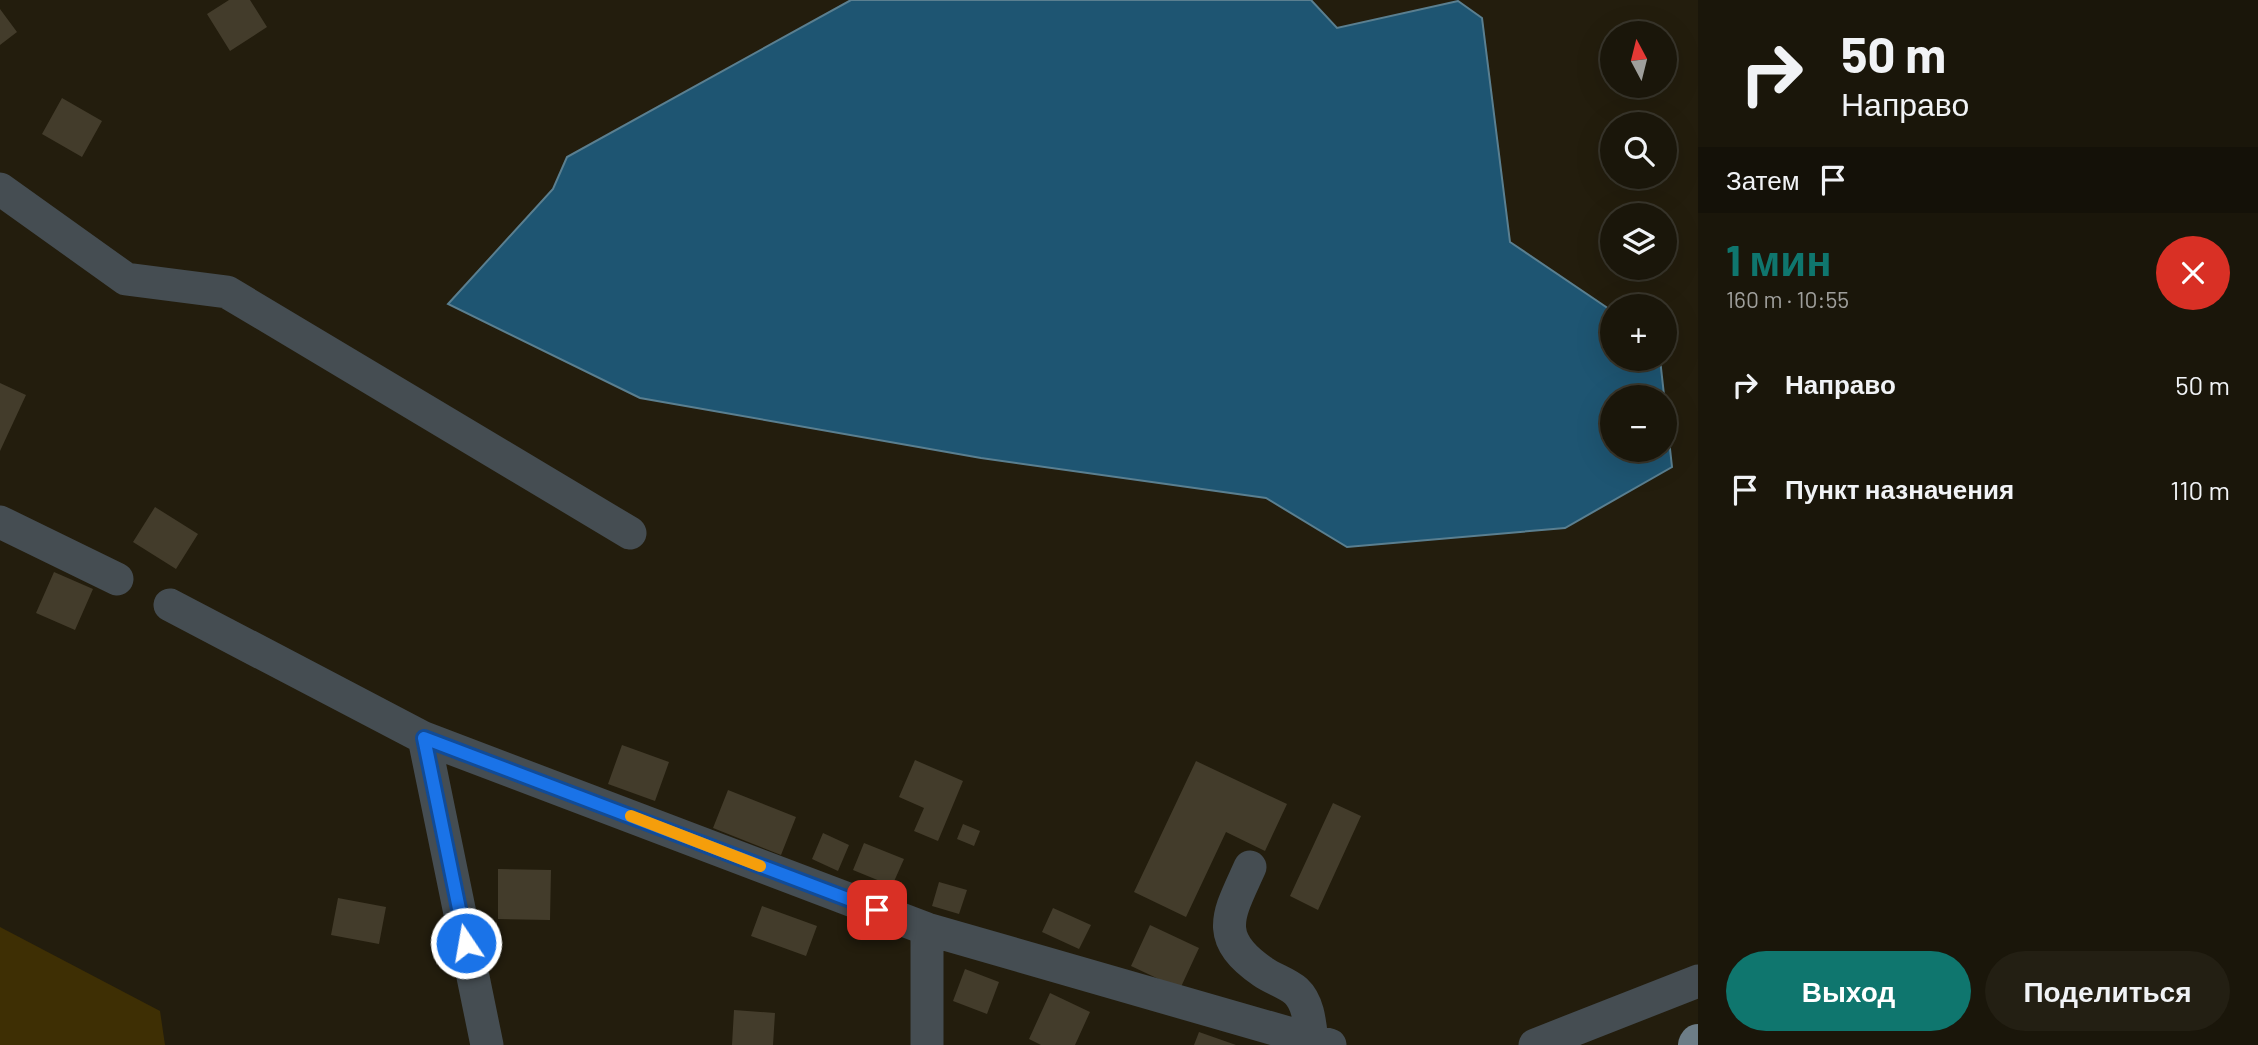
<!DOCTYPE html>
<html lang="ru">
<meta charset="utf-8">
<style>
:root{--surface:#1a160a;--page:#231f13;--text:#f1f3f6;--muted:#9f9f9c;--line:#38352b;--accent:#0f766e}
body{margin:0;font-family:Barlow,sans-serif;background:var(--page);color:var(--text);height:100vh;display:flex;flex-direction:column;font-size:26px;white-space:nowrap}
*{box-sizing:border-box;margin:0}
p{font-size:23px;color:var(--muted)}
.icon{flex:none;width:38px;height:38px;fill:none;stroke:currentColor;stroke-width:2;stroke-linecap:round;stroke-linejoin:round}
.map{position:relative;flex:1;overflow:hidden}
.drawer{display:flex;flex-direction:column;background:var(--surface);width:560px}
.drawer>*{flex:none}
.banner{background:#1a160a;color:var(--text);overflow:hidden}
.needle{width:46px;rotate:353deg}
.buttons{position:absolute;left:1600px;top:21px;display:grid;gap:14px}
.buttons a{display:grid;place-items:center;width:77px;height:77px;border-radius:50%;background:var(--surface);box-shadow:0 7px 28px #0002,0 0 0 2px var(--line);font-size:35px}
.pin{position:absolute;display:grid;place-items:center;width:60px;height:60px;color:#fff;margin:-30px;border-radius:14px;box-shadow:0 4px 10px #0006}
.me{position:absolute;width:77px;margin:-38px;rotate:348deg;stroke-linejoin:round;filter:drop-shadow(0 0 5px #0008)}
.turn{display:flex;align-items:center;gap:24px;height:147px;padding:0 28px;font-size:32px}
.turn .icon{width:91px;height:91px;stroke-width:2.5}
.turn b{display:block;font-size:49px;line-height:60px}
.then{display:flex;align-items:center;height:66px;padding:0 28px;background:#0003;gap:14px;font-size:26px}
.round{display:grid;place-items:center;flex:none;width:74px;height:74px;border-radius:37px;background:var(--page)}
.headline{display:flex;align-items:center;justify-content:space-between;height:119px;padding:0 28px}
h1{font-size:42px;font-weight:700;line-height:52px;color:var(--accent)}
.primary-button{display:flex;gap:14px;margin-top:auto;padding:14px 28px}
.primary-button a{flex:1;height:80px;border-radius:42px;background:var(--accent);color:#fff;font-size:28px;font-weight:700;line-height:80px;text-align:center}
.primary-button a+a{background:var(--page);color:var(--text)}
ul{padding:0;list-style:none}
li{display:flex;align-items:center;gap:21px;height:105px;padding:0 28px}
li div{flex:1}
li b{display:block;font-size:26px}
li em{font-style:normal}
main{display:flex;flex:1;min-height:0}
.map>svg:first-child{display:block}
.green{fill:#3e2f04}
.water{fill:#1e5572;stroke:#5a7f90;stroke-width:2;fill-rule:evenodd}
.building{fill:#433c2b}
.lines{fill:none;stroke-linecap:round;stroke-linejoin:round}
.minor{stroke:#454d52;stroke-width:33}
.major{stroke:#6d7d87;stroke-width:38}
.route-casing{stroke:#114b97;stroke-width:18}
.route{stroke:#1a73e8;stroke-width:12}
.slow{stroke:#f59e0b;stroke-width:12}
</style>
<main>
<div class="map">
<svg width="1698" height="1045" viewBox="0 0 1698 1045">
<rect width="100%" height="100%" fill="#231d0d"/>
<path class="green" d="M0 927 160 1011 165 1045H0Z"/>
<path class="water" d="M851 0H1311L1337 28 1458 1 1482 18 1510 242 1612 311V359H1660L1672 467 1565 528 1347 547 1266 498 981 458 640 398 448 304 553 189 567 157ZM1612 397H1664V450H1612Z"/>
<path class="building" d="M229 0H250L267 27 230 51 207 14Z
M0 9 17 32 0 45Z
M62 98 102 121 82 157 42 134Z
M0 383 26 395 0 451Z
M155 507 198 534 176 569 133 542Z
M54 572 93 589 75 630 36 613Z
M622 745 669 762 655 801 608 784Z
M915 760 963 781 938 841 914 831 924 808 899 797Z
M1196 761 1287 804 1265 851 1226 832 1186 917 1134 892Z
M728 790 796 817 781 855 713 828Z
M1333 803 1361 816 1318 910 1290 896Z
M963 824 980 831 974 846 957 839Z
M823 833 849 845 838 871 812 859Z
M864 843 904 859 892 886 853 870Z
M498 869 551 870 550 920 498 919Z
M939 882 967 890 959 914 932 906Z
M338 898 386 907 379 944 331 935Z
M762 906 817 926 806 956 751 936Z
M1053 908 1091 925 1079 949 1042 932Z
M1150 925 1199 948 1180 989 1131 966Z
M965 969 999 982 987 1014 953 1001Z
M1050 993 1090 1012 1075 1045H1041L1029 1039Z
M734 1010 775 1013 773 1045H732Z
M1199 1032 1236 1045H1194Z"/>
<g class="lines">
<path class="minor" d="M0 189 126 279 227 292 630 533
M0 522 117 579
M170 605 424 738 927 929 1330 1045
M424 738 487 1045
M1250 867C1229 914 1212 937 1263 972 1273 979 1287 983 1296 991 1309 1003 1310 1025 1312 1042
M927 929V1045
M1535 1045 1698 981"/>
<path class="major" d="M1697 1045 1698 1043"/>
</g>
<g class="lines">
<g class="route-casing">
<path id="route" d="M466 943 424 738 877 910"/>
</g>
<use href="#route" class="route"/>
<path class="slow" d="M631 816 760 866"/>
</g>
</svg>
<div class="buttons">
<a><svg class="needle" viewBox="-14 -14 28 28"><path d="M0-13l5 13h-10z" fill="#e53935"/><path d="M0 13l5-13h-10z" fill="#9f9f9c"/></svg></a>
<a><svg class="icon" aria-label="search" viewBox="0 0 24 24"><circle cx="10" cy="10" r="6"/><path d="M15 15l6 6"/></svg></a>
<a><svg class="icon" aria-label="layers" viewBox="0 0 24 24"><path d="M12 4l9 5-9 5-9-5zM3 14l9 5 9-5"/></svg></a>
<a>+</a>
<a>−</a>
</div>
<div class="pin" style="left:877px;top:910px;background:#d93025"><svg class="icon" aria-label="arrive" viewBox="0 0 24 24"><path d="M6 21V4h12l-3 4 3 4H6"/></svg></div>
<svg class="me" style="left:466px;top:943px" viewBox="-20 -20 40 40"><circle r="17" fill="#1a73e8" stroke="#fff" stroke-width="3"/><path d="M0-11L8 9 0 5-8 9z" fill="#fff"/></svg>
</div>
<section class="drawer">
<div class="banner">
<div class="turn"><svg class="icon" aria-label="right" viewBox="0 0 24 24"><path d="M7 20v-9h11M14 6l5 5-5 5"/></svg><div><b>50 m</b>Направо</div></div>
<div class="then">Затем<svg class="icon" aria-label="arrive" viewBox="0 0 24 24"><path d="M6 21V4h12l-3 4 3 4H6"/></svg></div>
</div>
<div class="headline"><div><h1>1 мин</h1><p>160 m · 10:55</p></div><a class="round" style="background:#d93025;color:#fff"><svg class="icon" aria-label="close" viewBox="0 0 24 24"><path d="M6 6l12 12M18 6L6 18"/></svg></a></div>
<ul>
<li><svg class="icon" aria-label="right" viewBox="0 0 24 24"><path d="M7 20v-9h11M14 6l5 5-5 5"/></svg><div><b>Направо</b></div><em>50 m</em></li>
<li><svg class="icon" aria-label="arrive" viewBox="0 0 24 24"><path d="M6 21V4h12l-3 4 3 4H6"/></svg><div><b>Пункт назначения</b></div><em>110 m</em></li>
</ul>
<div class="primary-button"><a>Выход</a><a>Поделиться</a></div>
</section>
</main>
